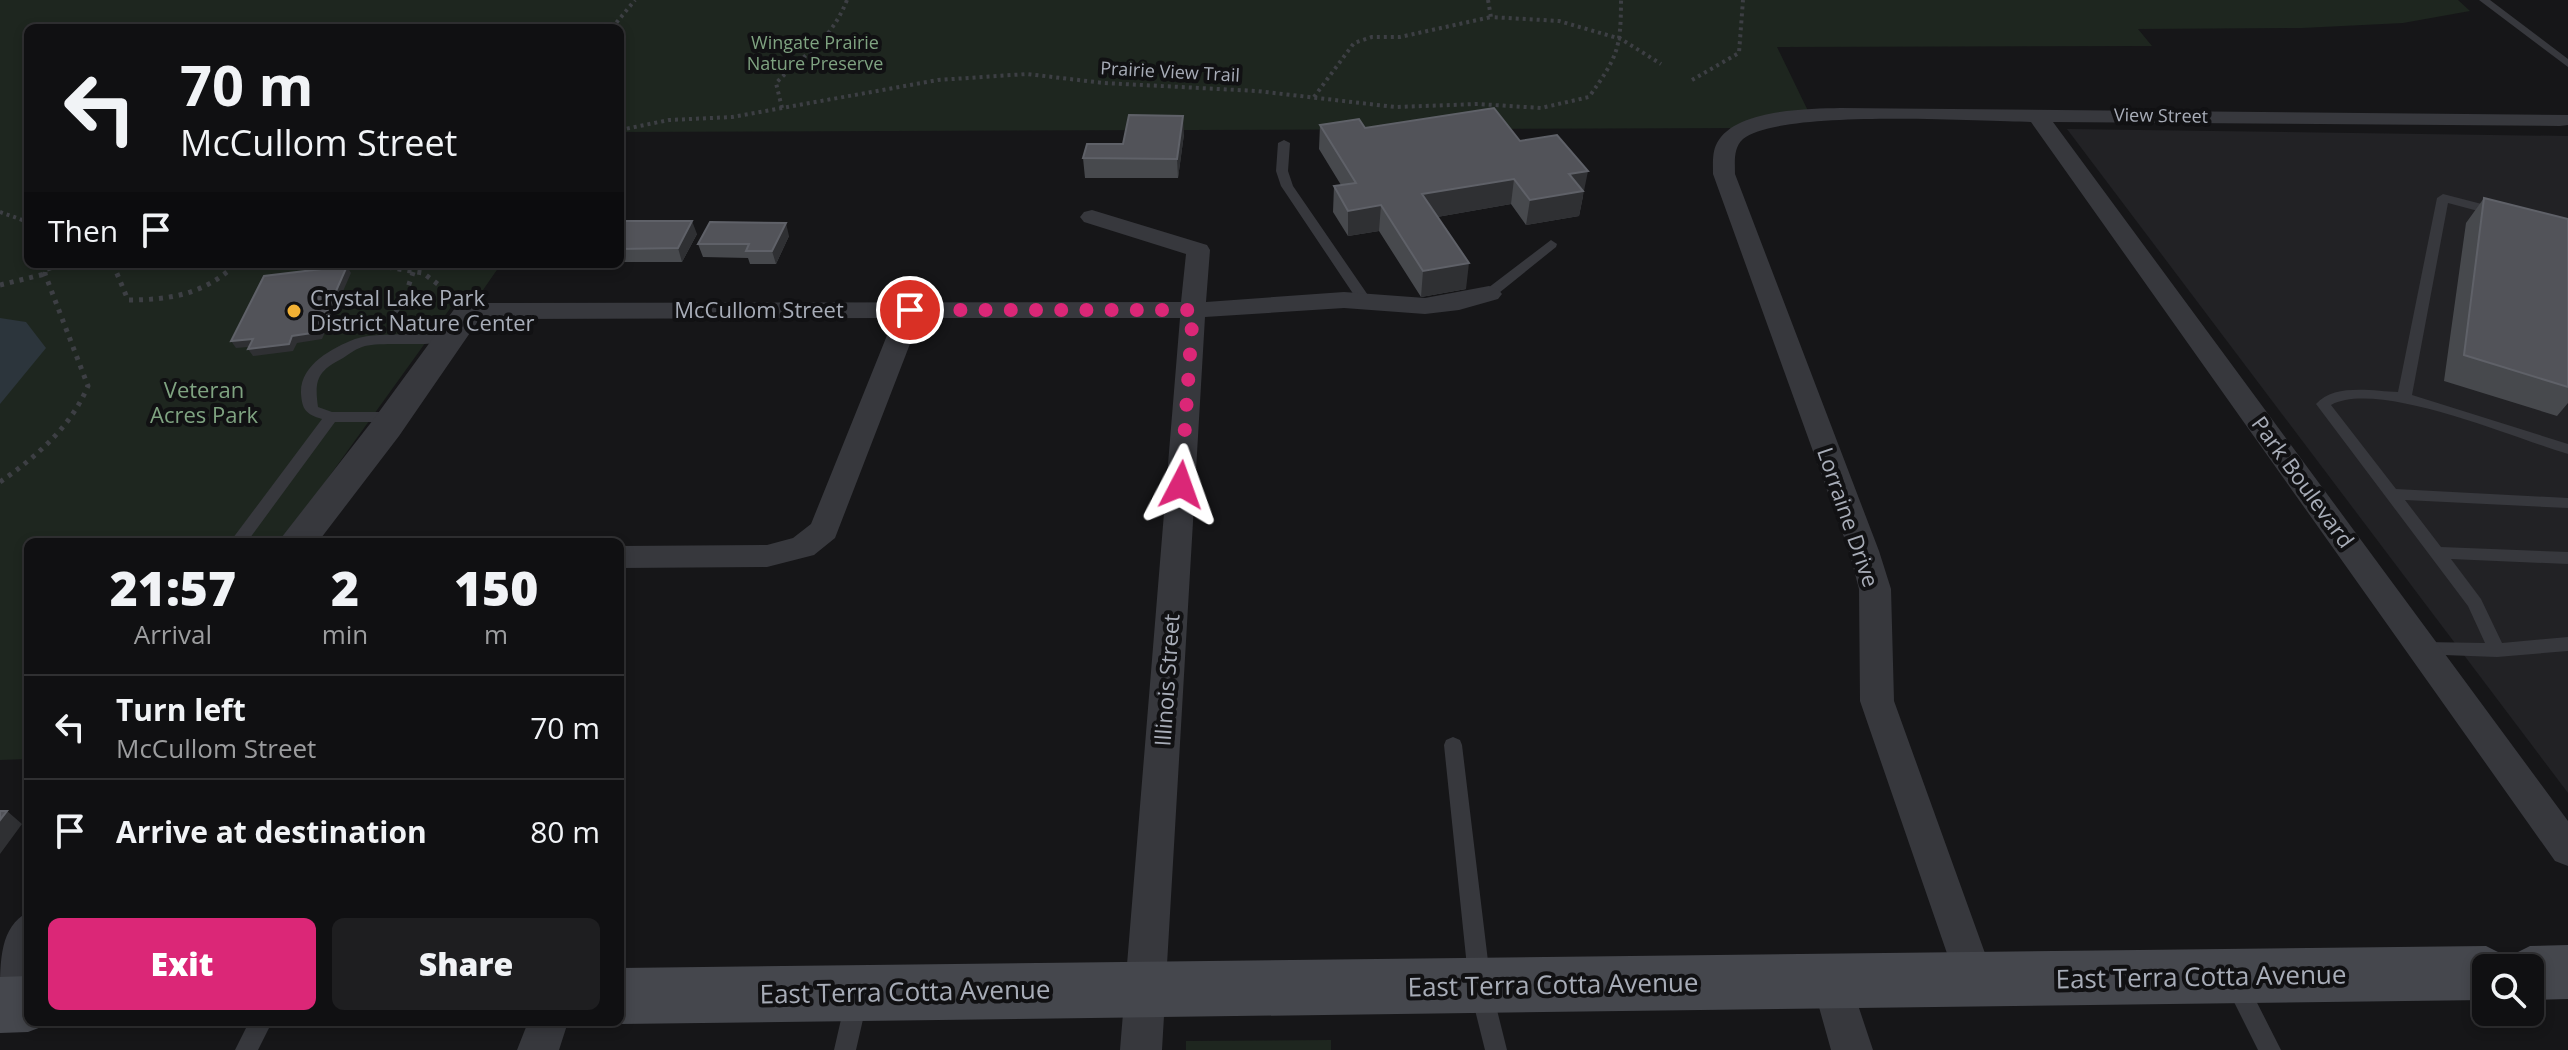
<!DOCTYPE html>
<style>
:root{--surface:#101012;--page:#1e1e20;--text:#f1f3f6;--muted:#9c9d9f;--line:#303032;--accent:#db2777}
body{margin:0;font-family:"Open Sans",sans-serif;background:var(--page);color:var(--text);height:100vh;display:flex;flex-direction:column;font-size:30px;white-space:nowrap}
*{box-sizing:border-box;margin:0}
p{font-size:26px;color:var(--muted)}
.icon{flex:none;width:44px;height:44px;fill:none;stroke:currentColor;stroke-width:2;stroke-linecap:round;stroke-linejoin:round}
.map{position:relative;flex:1;overflow:hidden}
.drawer{position:absolute;left:24px;top:538px;width:600px;height:488px;display:flex;flex-direction:column;background:var(--surface);border-radius:12px;box-shadow:0 4px 12px #0003,0 0 0 2px var(--line)}
.drawer>*{flex:none}
.banner{position:absolute;left:24px;top:24px;width:600px;height:244px;border-radius:12px;box-shadow:0 4px 12px #0003,0 0 0 2px var(--line);background:#101012;color:var(--text);overflow:hidden}
.fabs{position:absolute;left:2472px;top:954px;display:grid;gap:16px}
.fabs a{display:grid;place-items:center;width:72px;height:72px;border-radius:12px;background:var(--surface);box-shadow:0 4px 12px #0003,0 0 0 2px var(--line);font-size:40px}
.pin{position:absolute;display:grid;place-items:center;width:68px;height:68px;color:#fff;margin:-34px;border:4px solid #fff;border-radius:50%;box-shadow:0 2px 8px #0007}
.me{position:absolute;width:88px;margin:-44px;rotate:4deg;stroke-linejoin:round;filter:drop-shadow(0 0 6px #0008)}
.turn{display:flex;align-items:center;gap:28px;height:168px;padding:0 24px;font-size:36px}
.turn .icon{width:104px;height:104px;stroke-width:2.5}
.turn b{display:block;font-size:56px;line-height:68px}
.then{display:flex;align-items:center;height:76px;padding:0 24px;background:#0003;gap:16px;font-size:30px}
.eta{display:flex;justify-content:space-evenly;align-items:center;height:136px;text-align:center}
.eta b{font-size:48px;font-weight:800;line-height:56px}
.action{display:flex;gap:16px;margin-top:auto;padding:16px 24px}
.action a{flex:1;height:92px;border-radius:12px;background:var(--accent);color:#fff;font-size:32px;font-weight:800;line-height:92px;text-align:center}
.action a+a{background:var(--page);color:var(--text)}
ul{padding:0;list-style:none}
li{display:flex;align-items:center;gap:24px;height:104px;padding:0 24px;border-top:2px solid var(--line)}
li div{flex:1}
li b{display:block;font-size:30px}
li em{font-style:normal}
.map>svg:first-child{display:block}
.built{fill:#222225}
.green{fill:#1e261f}
.water{fill:#2c353c}
.lines{fill:none;stroke-linecap:round;stroke-linejoin:round}
.path-far1{stroke:#3d3f44;stroke-width:4;stroke-dasharray:3 4;stroke-linecap:butt}
.path{stroke:#3d3f44;stroke-width:5;stroke-dasharray:4 6;stroke-linecap:butt}
.service{fill:#37383d;fill-rule:evenodd}
.minor{fill:#37383d;fill-rule:evenodd}
.tertiary{fill:#37383d;fill-rule:evenodd}
.secondary{fill:#45474d;fill-rule:evenodd}
.wall{fill:#47494d}
.shaded-wall{fill:#2f3033}
.building{fill:#525359;stroke:#5f6168;stroke-width:2}
.route{stroke:#db2777;stroke-width:14;stroke-dasharray:0 25.2}
.poi-dot{fill:#f2b134;stroke:#111113;stroke-width:3}
.labels{text-anchor:middle;stroke-width:8;stroke-linejoin:round;paint-order:stroke}
.far-park-label{font-size:18px;fill:#7fa381;stroke:#111113}
.far-street-label{font-size:18px;fill:#a8adb8;stroke:#111113}
.poi-label{font-size:22px;fill:#a8adb8;stroke:#111113;text-anchor:start}
.street-label{font-size:22px;fill:#a8adb8;stroke:#111113}
.park-label{font-size:22px;fill:#7fa381;stroke:#111113}
.near-street-label{font-size:26px;fill:#a8adb8;stroke:#111113}
</style>
<div class="map">
<svg width="2568" height="1050" viewBox="0 0 2568 1050">
<rect width="100%" height="100%" fill="#161618"/>
<path class="built" d="M2067 129 2568 136V793Z"/>
<path class="green" d="M0 0H2458L2470 11 2403 23 2302 28 2138 29 2152 46 1777 47 1810 115 1748 128 620 132V28H28V264H501L474 303H454L282 542H28V759L0 760Z
M1331 1040V1050H1186V1041Z"/>
<path class="water" d="M0 318 26 322 46 348 0 404Z"/>
<g class="lines">
<path class="path-far1" d="M1488 0 1491 17 1559 21 1621 39 1661 64
M612 28 635 0
M1692 80 1739 53 1743 0
M1314 97 1354 43 1372 37H1400L1491 17
M782 108 776 83C805 53 831 41 847 0
M620 130 669 120 732 117 938 80 1027 74 1104 83 1257 91 1395 107 1478 104 1541 108 1589 97C1617 57 1621 50 1621 0
M0 212 28 222"/>
<path class="path" d="M113 264 128 300C170 300 205 294 236 264
M368 264 423 273 451 294
M47 269 65 264
M0 285 45 274
M391 321 406 293 416 264
M0 482C37 456 70 428 88 386L45 274 46 264"/>
<path class="service" d="M2479 0H2490L2568 59V67Z
M1284 140 1290 143 1288 171 1293 186 1372 301 1370 304H1360L1281 186 1276 171 1278 143Z
M2443 194 2501 209 2503 212 2497 216 2448 203 2412 395 2568 444V454C2516 439 2378 379 2331 405L2396 489 2568 498V508L2405 500 2441 547 2568 552V564L2451 559 2481 599 2502 643 2568 637V651L2497 657 2417 654 2414 649 2417 644 2423 642 2485 643 2468 606 2316 404C2334 383 2373 391 2398 392L2437 198Z
M1551 240 1557 244 1556 247 1494 297H1484V291Z
M405 334 450 335 457 339C446 348 385 341 365 346 357 348 349 354 343 358 318 371 314 379 318 407L332 412H395L402 417 395 422H335L247 542H230L322 419C306 414 302 410 301 393 300 365 332 348 355 339 369 334 390 335 405 334Z
M1453 737 1460 740 1462 745 1491 986 1507 1050H1485L1469 986 1444 745 1446 740Z
M2236 974 2244 977 2281 1050H2258L2225 984 2228 977Z
M856 992 864 995 867 1002 856 1050H834L845 1002 848 995Z
M249 1022H272L258 1050H235Z"/>
<path class="minor" d="M1840 108 2568 115V125L2560 126 2053 122 2568 821V866L2555 861 2031 122C1977 121 1779 109 1743 139 1733 148 1735 162 1735 174L1879 551 1891 589 1894 701 1995 981 1989 994 1975 1000 1961 994 1860 701 1859 589 1849 551 1713 174C1713 164 1712 152 1717 143 1735 109 1806 109 1840 108Z
M1092 210 1207 245 1210 250 1206 302 1344 292 1425 298 1489 286 1498 289 1502 294 1498 299 1459 310 1425 314 1344 308 1205 317 1162 1050H1120L1180 318H920L835 538 814 555 767 567 620 568V546L767 545 793 538 811 524 894 318 469 319 460 316 456 311 460 306 469 303 1181 302 1186 254 1084 222 1080 217 1084 212Z
M1832 963 1846 969 1873 1050H1831L1812 982 1818 969Z
M528 1022H568L559 1050H517Z"/>
<path class="tertiary" d="M469 301 480 304 485 311 399 436 318 542H278L373 420 458 304Z
M28 912V975L18 991 0 997C0 960 0 927 28 912Z"/>
<path class="secondary" d="M2568 945V999L2530 1000V968H2486V1000L620 1024 615 1022H620V968L2486 946 2508 957 2530 946Z
M28 976V1022L49 1024 28 1032 0 1033V977Z"/>
</g>
<path class="wall" d="M1320 125 1520 141 1583 196 1579 216 1526 225 1511 204 1437 217 1466 289 1421 297 1379 231 1348 236 1333 212 1334 186 1341 185 1319 149Z
M1184 134 1178 178H1085L1083 158 1123 144Z
M2484 198 2568 219V403L2557 416 2444 381 2466 223Z
M620 221 697 234 682 262H620Z
M789 236 776 264H750L748 258 703 257 698 244Z"/>
<path class="shaded-wall" d="M1183 116 1184 134 1178 178 1177 159Z
M1588 171 1579 216 1526 225 1530 200 1569 174Z
M1514 179 1511 204 1420 220 1422 194Z
M1381 205 1379 231 1348 236V211Z
M692 221 697 234 682 262 678 248Z
M786 223 789 236 776 264 772 251Z
M1469 263 1466 289 1421 297 1423 271Z
M347 266 351 273 322 339 297 343 293 351 253 356 248 349 292 336Z
M253 339 258 346 236 348 231 341Z
M7 811 22 824 0 854V820Z"/>
<path class="building" d="M1494 108 1520 141 1557 135 1588 171 1569 174 1583 191 1530 200 1514 179 1422 194 1469 263 1423 271 1381 205 1348 211 1334 186 1356 183 1320 125 1359 119 1365 128Z
M1129 115 1183 116 1177 159 1083 158 1087 144H1123Z
M2484 198 2568 219V387L2464 355Z
M620 221H692L678 248 620 249Z
M710 222 786 223 772 251H746L749 244H698Z
M347 266 318 332 292 336 289 344 248 349 253 339 231 341 264 276Z
M0 811H7L0 820Z"/>
<g class="lines">
<path class="route" d="M910 310H1193L1181 485"/>
</g>
<circle class="poi-dot" cx="294" cy="311" r="8"/>
<g class="labels">
<g class="far-park-label">
<text x="815" y="49">Wingate Prairie<tspan x="815" dy="21">Nature Preserve</tspan></text>
</g>
<g class="far-street-label">
<text transform="translate(1170 72) rotate(3)" y="6">Prairie View Trail</text>
<text transform="translate(2161 116) rotate(1)" y="6">View Street</text>
</g>
<g class="poi-label">
<text x="310" y="306">Crystal Lake Park<tspan x="310" dy="25">District Nature Center</tspan></text>
</g>
<g class="street-label">
<text x="759" y="318">McCullom Street</text>
<text transform="translate(2303 482) rotate(54)" y="8">Park Boulevard</text>
<text transform="translate(1848 517) rotate(71)" y="8">Lorraine Drive</text>
<text transform="translate(1167 680) rotate(-86)" y="8">Illinois Street</text>
</g>
<g class="park-label">
<text x="204" y="398">Veteran<tspan x="204" dy="25">Acres Park</tspan></text>
</g>
<g class="near-street-label">
<text transform="translate(2201 977) rotate(-1)" y="9">East Terra Cotta Avenue</text>
<text transform="translate(1553 985) rotate(-1)" y="9">East Terra Cotta Avenue</text>
<text transform="translate(905 992) rotate(-1)" y="9">East Terra Cotta Avenue</text>
</g>
</g>
</svg>
<div class="fabs">
<a><svg class="icon" aria-label="search" viewBox="0 0 24 24"><circle cx="10" cy="10" r="6"/><path d="M15 15l6 6"/></svg></a>
</div>
<div class="pin" style="left:910px;top:310px;background:#d93025"><svg class="icon" aria-label="arrive" viewBox="0 0 24 24"><path d="M6 21V4h12l-3 4 3 4H6"/></svg></div>
<svg class="me" style="left:1181px;top:485px" viewBox="-20 -20 40 40"><path d="M0-17L14 15 0 8-14 15z" fill="#db2777" stroke="#fff" stroke-width="4"/></svg>
<div class="banner">
<div class="turn"><svg class="icon" aria-label="left" viewBox="0 0 24 24"><path d="M17 20v-9H6M10 6l-5 5 5 5"/></svg><div><b>70 m</b>McCullom Street</div></div>
<div class="then">Then<svg class="icon" aria-label="arrive" viewBox="0 0 24 24"><path d="M6 21V4h12l-3 4 3 4H6"/></svg></div>
</div>
<section class="drawer">
<div class="eta">
<div><b>21:57</b><p>Arrival</p></div>
<div><b>2</b><p>min</p></div>
<div><b>150</b><p>m</p></div>
</div>
<ul>
<li><svg class="icon" aria-label="left" viewBox="0 0 24 24"><path d="M17 20v-9H6M10 6l-5 5 5 5"/></svg><div><b>Turn left</b><p>McCullom Street</p></div><em>70 m</em></li>
<li><svg class="icon" aria-label="arrive" viewBox="0 0 24 24"><path d="M6 21V4h12l-3 4 3 4H6"/></svg><div><b>Arrive at destination</b></div><em>80 m</em></li>
</ul>
<div class="action"><a>Exit</a><a>Share</a></div>
</section>
</div>
